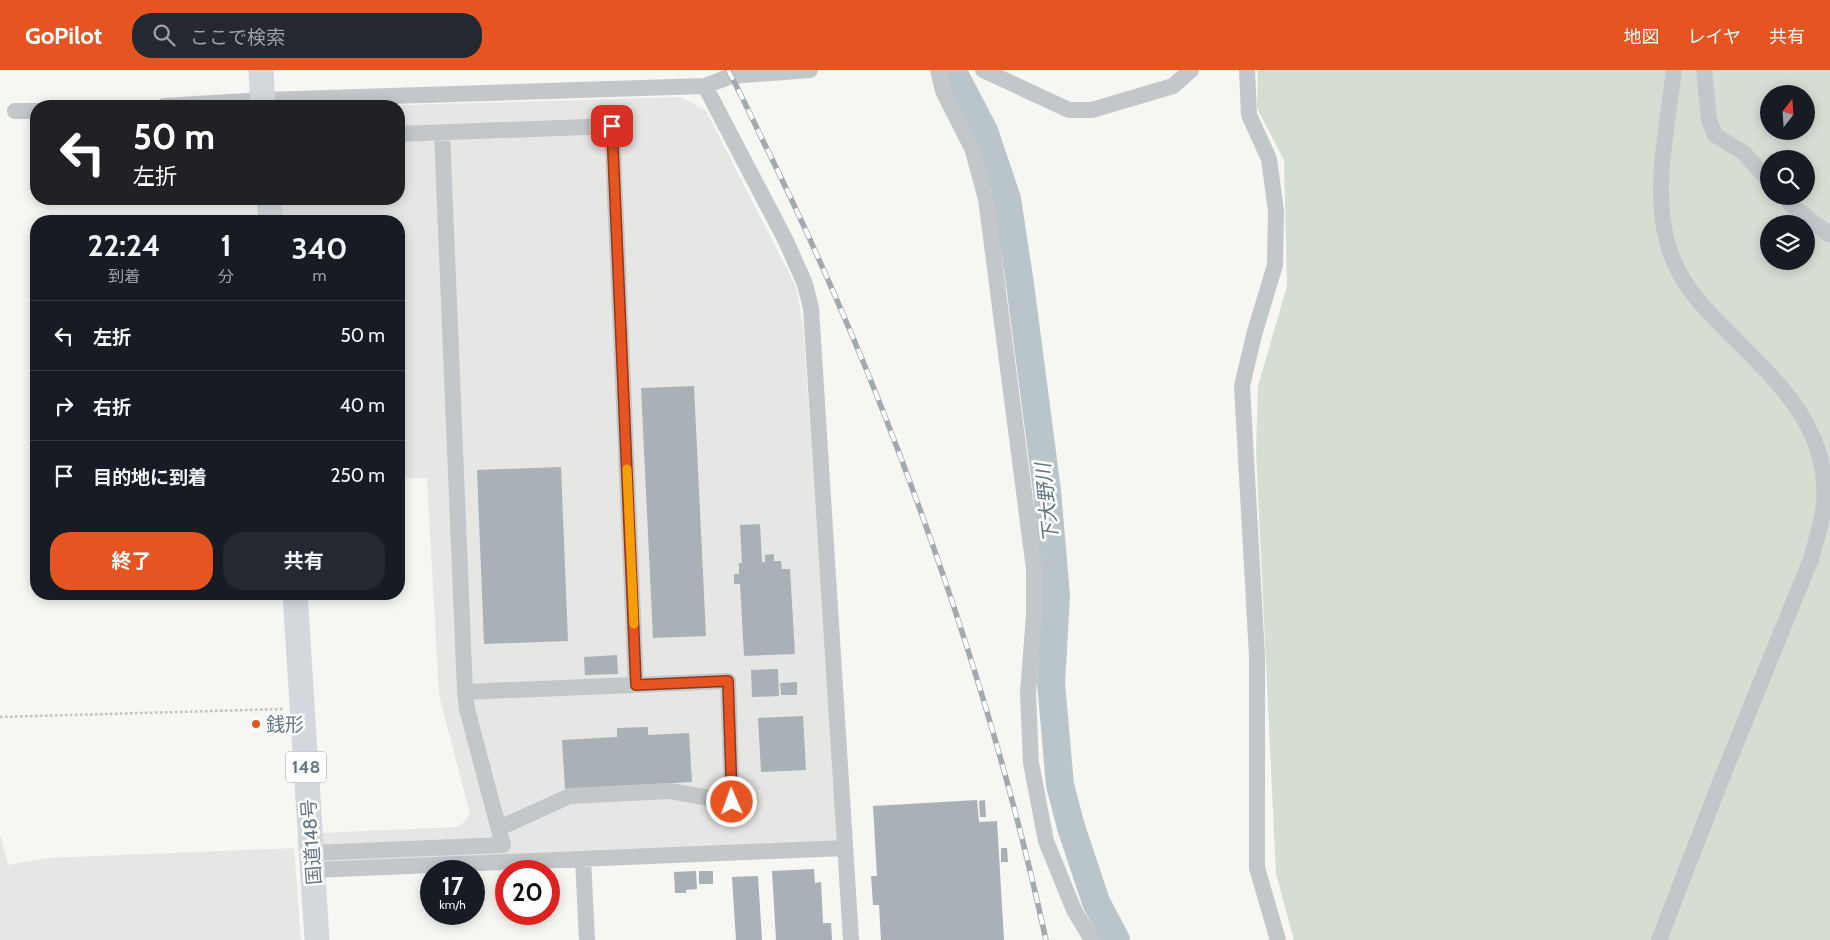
<!DOCTYPE html>
<html lang="ja">
<meta charset="utf-8">
<style>
:root{--surface:#171b24;--page:#242831;--text:#f1f3f6;--muted:#9ea1a6;--line:#363941;--accent:#e65421}
body{margin:0;font-family:Cabin,"Noto Sans JP",sans-serif;background:var(--page);color:var(--text);height:100vh;display:flex;flex-direction:column;font-size:19px;white-space:nowrap}
*{box-sizing:border-box;margin:0}
p{font-size:16px;color:var(--muted)}
.icon{flex:none;width:28px;height:28px;fill:none;stroke:currentColor;stroke-width:2;stroke-linecap:round;stroke-linejoin:round}
.map{position:relative;flex:1;overflow:hidden}
.drawer{position:absolute;left:30px;top:145px;width:375px;height:385px;display:flex;flex-direction:column;background:var(--surface);border-radius:20px;box-shadow:0 2px 12px #0003}
.drawer>*{flex:none}
.guide{position:absolute;left:30px;top:30px;width:375px;height:105px;border-radius:20px;box-shadow:0 2px 12px #0003;background:#202124;color:#fff;overflow:hidden}
.needle{width:32px;rotate:17deg}
.fabs{position:absolute;left:1760px;top:15px;display:grid;gap:10px}
.fabs a{display:grid;place-items:center;width:55px;height:55px;border-radius:50%;background:var(--surface);box-shadow:0 2px 12px #0003;font-size:25px}
.speed{position:absolute;left:420px;top:790px;display:flex;gap:10px;font-size:25px;font-weight:700;text-align:center}
.speed>*{display:grid;place-content:center;width:65px;height:65px;border-radius:50%;background:var(--surface);box-shadow:0 2px 12px #0003;line-height:1}
.speed small{font-size:12px;font-weight:400}
.speed .limit{border:8px solid #d22;background:#fff;color:#111}
.pin{position:absolute;display:grid;place-items:center;width:42px;height:42px;color:#fff;margin:-21px;border-radius:10px;box-shadow:0 2px 8px #0006}
.me{position:absolute;width:55px;margin:-28px;rotate:358deg;stroke-linejoin:round;filter:drop-shadow(0 0 4px #0008)}
.turn{display:flex;align-items:center;gap:18px;height:105px;padding:0 20px;font-size:22px}
.turn .icon{width:65px;height:65px;stroke-width:2.5}
.turn b{display:block;font-size:35px;line-height:42px}
.eta{display:flex;justify-content:space-evenly;align-items:center;height:85px;text-align:center}
.eta b{font-size:30px;font-weight:700;line-height:35px}
.action{display:flex;gap:10px;margin-top:auto;padding:10px 20px}
.action a{flex:1;height:58px;border-radius:20px;background:var(--accent);color:#fff;font-size:20px;font-weight:700;line-height:58px;text-align:center}
.action a+a{background:var(--page);color:var(--text)}
ul{padding:0;list-style:none}
li{display:flex;align-items:center;gap:15px;height:70px;padding:0 20px;border-top:1px solid var(--line)}
li div{flex:1}
li b{display:block;font-size:19px}
li em{font-style:normal}
header{display:flex;align-items:center;gap:30px;box-sizing:border-box;height:70px;padding:0 25px;background:var(--accent);color:#fff}
header strong{font-size:24px}
nav{display:flex;gap:28px;margin-inline-start:auto;font-size:18px}
.search{width:350px;height:45px;background:var(--page);display:flex;align-items:center;gap:12px;box-sizing:border-box;padding:0 18px;border-radius:20px;color:var(--muted);font-size:19px}
.map>svg:first-child{display:block}
.built{fill:#e6e7e5}
.green{fill:#d6ddd3;fill-rule:evenodd}
.lines{fill:none;stroke-linecap:round;stroke-linejoin:round}
.river{stroke:#bac5c9;stroke-width:28}
.building{fill:#a9b1b6}
.path{stroke:#bdbfc1;stroke-width:2.5;stroke-dasharray:2.5 2.5;stroke-linecap:butt}
.minor{stroke:#c3c7ca;stroke-width:16}
.highway{stroke:#d4d8dc;stroke-width:25}
.rail-casing{stroke:#a3a9af;stroke-width:5.5}
.rail{stroke:#fff;stroke-width:4;stroke-dasharray:11;stroke-linecap:butt}
.route-casing{stroke:#963715;stroke-width:12}
.route{stroke:#e65421;stroke-width:9}
.slow{stroke:#f59e0b;stroke-width:9}
.poi-dot{fill:#e65421;stroke:#fff;stroke-width:2}
.labels{text-anchor:middle;stroke-width:5;stroke-linejoin:round;paint-order:stroke}
.shield{fill:#fff;stroke:#929ea9;stroke-width:1}
.shield-label{font-size:18px;font-weight:bold;fill:#647584}
.poi-label{font-size:19px;fill:#647584;stroke:#fff;text-anchor:start}
.street-label{font-size:19px;fill:#647584;stroke:#fff}
.water-label{font-size:20px;font-style:italic;fill:#5f7780;stroke:#fff}
</style>
<header>
<strong>GoPilot</strong>
<div class="search"><svg class="icon" aria-label="search" viewBox="0 0 24 24"><circle cx="10" cy="10" r="6"/><path d="M15 15l6 6"/></svg>ここで検索</div>
<nav><a>地図</a><a>レイヤ</a><a>共有</a></nav>
</header>
<div class="map">
<svg width="1830" height="870" viewBox="0 0 1830 870">
<rect width="100%" height="100%" fill="#f6f6f2"/>
<path class="built" d="M681 27 706 41 796 217 803 255 838 771 324 796 321 763 456 757 463 753 470 744 439 625 427 408 399 409V151H279L277 129H399V36H368Z
M0 764 8 795 49 788 294 778 301 870H0Z"/>
<path class="green" d="M1258 0H1830V870H1294L1276 804 1256 381 1258 316 1287 216 1284 90 1257 38ZM1769 24H1806V61H1769ZM1769 89H1806V126H1769ZM1769 154H1806V191H1769Z"/>
<g class="lines">
<path class="river" d="M952 0 984 61 1007 129 1020 214 1047 421 1056 526 1051 613 1060 715 1071 757 1096 832 1116 870"/>
</g>
<path class="building" d="M694 316 706 566 653 568 641 318Z
M561 397 568 571 484 574 477 400Z
M760 454 762 492H765V485L774 484V491H781L782 499H790L795 584 744 586 740 514H734V504H739V493H742L740 455Z
M617 585 618 604 585 605 584 587Z
M778 599 779 626 752 627 751 600Z
M797 612V625H781L780 613Z
M803 646 806 700 761 702 758 648Z
M648 657V665L689 663 692 712 565 719 562 670 617 667V658Z
M977 730 979 752 997 751 1004 870H881L879 835H873L871 806H877L873 736Z
M985 730 986 747H980L979 731Z
M1001 778H1007L1008 792H1001Z
M814 799 815 813 821 812 823 853H831L832 870H776L772 801Z
M696 801 697 819 686 820V823H675L674 802Z
M699 801H713V814H699Z
M758 806 762 870H736L732 807Z"/>
<g class="lines">
<path class="path" d="M0 647 283 639"/>
<path class="minor" d="M938 0 943 21 972 78 986 129 1034 499V545L1028 623 1031 693 1046 771 1074 840 1092 870
M983 0 1069 40H1092L1173 16 1191 0
M1247 0 1249 45 1269 89 1276 141 1275 195 1254 265 1242 316 1257 586V798L1278 870
M1704 0 1709 49 1715 65 1744 83 1769 111
M705 16 786 171 805 214 811 238 851 870
M164 36 263 30 705 16 731 6 810 0
M15 41H36
M399 64 612 56 636 615
M1783 126 1795 138 1830 165
M465 622 728 611 732 732 670 721 570 726 499 758
M312 783 503 775 467 639 465 622 442 63
M583 789 587 870
M313 800 845 778
M1659 870 1721 710 1811 489C1816 471 1822 453 1824 434 1830 358 1778 312 1728 262 1708 242 1687 221 1675 194 1648 136 1667 61 1674 0"/>
<path class="highway" d="M261 0 263 36
M269 129 271 151
M295 524 317 870"/>
<g class="rail-casing">
<path id="rail" d="M728 0C741 24 753 50 765 75 802 149 835 224 867 301 941 485 1004 676 1046 870"/>
</g>
<use href="#rail" class="rail"/>
</g>
<g class="lines">
<g class="route-casing">
<path id="route" d="M612 56 636 615 728 611 732 732"/>
</g>
<use href="#route" class="route"/>
<path class="slow" d="M627 399 634 554"/>
</g>
<circle class="poi-dot" cx="256" cy="654" r="5"/>
<g class="labels">
<rect class="shield" x="286" y="681.5" width="40" height="31" rx="4"/>
<g class="shield-label">
<text x="306" y="703">148</text>
</g>
<g class="poi-label">
<text x="266" y="661">銭形</text>
</g>
<g class="street-label">
<text transform="translate(311 772) rotate(-94)" y="7">国道148号</text>
</g>
<g class="water-label">
<text transform="translate(1047 433) rotate(-96)" y="7">下大野川</text>
</g>
</g>
</svg>
<div class="fabs">
<a><svg class="needle" viewBox="-14 -14 28 28"><path d="M0-13l5 13h-10z" fill="#e53935"/><path d="M0 13l5-13h-10z" fill="#9ea1a6"/></svg></a>
<a><svg class="icon" aria-label="search" viewBox="0 0 24 24"><circle cx="10" cy="10" r="6"/><path d="M15 15l6 6"/></svg></a>
<a><svg class="icon" aria-label="layers" viewBox="0 0 24 24"><path d="M12 4l9 5-9 5-9-5zM3 14l9 5 9-5"/></svg></a>
</div>
<div class="speed"><div>17<small>km/h</small></div><div class="limit">20</div></div>
<div class="pin" style="left:612px;top:56px;background:#d93025"><svg class="icon" aria-label="arrive" viewBox="0 0 24 24"><path d="M6 21V4h12l-3 4 3 4H6"/></svg></div>
<svg class="me" style="left:732px;top:732px" viewBox="-20 -20 40 40"><circle r="17" fill="#e65421" stroke="#fff" stroke-width="3"/><path d="M0-11L8 9 0 5-8 9z" fill="#fff"/></svg>
<div class="guide">
<div class="turn"><svg class="icon" aria-label="left" viewBox="0 0 24 24"><path d="M17 20v-9H6M10 6l-5 5 5 5"/></svg><div><b>50 m</b>左折</div></div>
</div>
<section class="drawer">
<div class="eta">
<div><b>22:24</b><p>到着</p></div>
<div><b>1</b><p>分</p></div>
<div><b>340</b><p>m</p></div>
</div>
<ul>
<li><svg class="icon" aria-label="left" viewBox="0 0 24 24"><path d="M17 20v-9H6M10 6l-5 5 5 5"/></svg><div><b>左折</b></div><em>50 m</em></li>
<li><svg class="icon" aria-label="right" viewBox="0 0 24 24"><path d="M7 20v-9h11M14 6l5 5-5 5"/></svg><div><b>右折</b></div><em>40 m</em></li>
<li><svg class="icon" aria-label="arrive" viewBox="0 0 24 24"><path d="M6 21V4h12l-3 4 3 4H6"/></svg><div><b>目的地に到着</b></div><em>250 m</em></li>
</ul>
<div class="action"><a>終了</a><a>共有</a></div>
</section>
</div>
